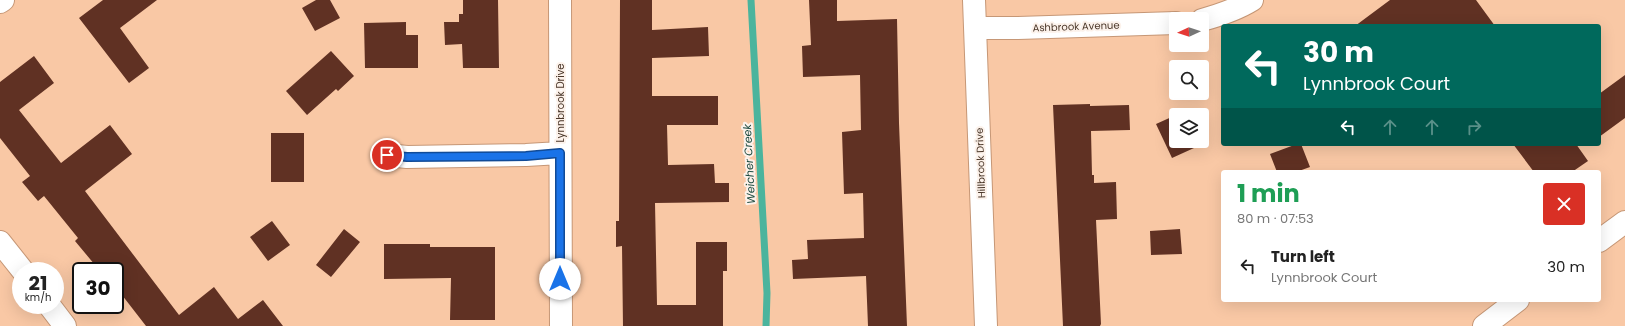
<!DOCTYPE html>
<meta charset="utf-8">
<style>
:root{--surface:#fff;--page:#f6f6f6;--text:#222;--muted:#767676}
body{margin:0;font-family:Poppins,sans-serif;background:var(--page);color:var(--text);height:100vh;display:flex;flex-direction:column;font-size:15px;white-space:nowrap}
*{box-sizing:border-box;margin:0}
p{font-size:13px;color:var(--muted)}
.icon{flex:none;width:22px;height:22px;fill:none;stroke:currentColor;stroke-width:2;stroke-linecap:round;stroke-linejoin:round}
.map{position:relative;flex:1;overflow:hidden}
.details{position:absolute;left:1221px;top:170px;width:380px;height:132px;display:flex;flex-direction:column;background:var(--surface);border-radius:4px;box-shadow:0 4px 16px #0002}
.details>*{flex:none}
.banner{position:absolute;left:1221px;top:24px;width:380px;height:122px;border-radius:4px;box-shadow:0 4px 16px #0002;background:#00695c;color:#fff;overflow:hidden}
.needle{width:26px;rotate:267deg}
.fabs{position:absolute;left:1169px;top:12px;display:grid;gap:8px}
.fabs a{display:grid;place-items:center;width:40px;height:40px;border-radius:4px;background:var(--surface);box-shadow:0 4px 16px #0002;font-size:20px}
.speed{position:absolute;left:12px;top:262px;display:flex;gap:8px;font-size:20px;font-weight:700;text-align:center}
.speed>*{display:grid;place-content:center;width:52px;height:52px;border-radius:50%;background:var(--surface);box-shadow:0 4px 16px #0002;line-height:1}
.speed small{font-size:10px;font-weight:400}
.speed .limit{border:2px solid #111;border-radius:6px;background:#fff;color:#111}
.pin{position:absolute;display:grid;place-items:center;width:34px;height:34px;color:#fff;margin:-17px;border:2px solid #fff;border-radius:50%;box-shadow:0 1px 4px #0007}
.me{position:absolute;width:44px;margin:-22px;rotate:0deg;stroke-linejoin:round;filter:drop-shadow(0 0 3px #0008)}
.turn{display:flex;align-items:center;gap:14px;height:84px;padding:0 16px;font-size:18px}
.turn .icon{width:52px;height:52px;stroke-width:2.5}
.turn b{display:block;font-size:28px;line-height:34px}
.lanes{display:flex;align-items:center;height:38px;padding:0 16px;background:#0003;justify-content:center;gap:20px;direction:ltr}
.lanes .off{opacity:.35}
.round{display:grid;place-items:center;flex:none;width:42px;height:42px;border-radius:4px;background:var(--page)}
.head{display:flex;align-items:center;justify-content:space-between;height:68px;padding:0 16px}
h1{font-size:24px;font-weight:700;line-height:30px;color:#1e9e55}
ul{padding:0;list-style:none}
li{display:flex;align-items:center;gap:12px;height:56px;padding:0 16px}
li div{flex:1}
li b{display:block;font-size:15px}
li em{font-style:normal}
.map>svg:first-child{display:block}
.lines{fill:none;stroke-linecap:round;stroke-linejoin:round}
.stream{stroke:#4bb49d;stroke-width:7}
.building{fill:#603123}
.minor-casing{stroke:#c69776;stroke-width:24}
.minor{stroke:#fff;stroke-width:22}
.route-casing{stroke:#114b97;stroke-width:10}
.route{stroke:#1a73e8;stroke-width:7}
.labels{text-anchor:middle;stroke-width:4;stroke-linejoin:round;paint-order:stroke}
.street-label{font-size:10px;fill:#493628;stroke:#fcf2eb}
.water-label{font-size:11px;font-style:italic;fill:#1d4b40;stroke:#fcf2eb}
</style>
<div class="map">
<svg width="1625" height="326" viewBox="0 0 1625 326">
<rect width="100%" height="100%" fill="#f9c8a5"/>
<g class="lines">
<path class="stream" d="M751 0 767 293 766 326"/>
</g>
<path class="building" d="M103 0H157L120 28 149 68 129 83 79 18Z
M316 0H330L340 18 315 31 302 8Z
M463 0H498L499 68H463L462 44 445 45 444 22H459V14H463Z
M620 0H652V30L708 27 709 56 652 58V96H718V125H667L668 165 714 164 715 183H729V202L655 203 657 305H696V242H727V271H723V326H623L622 246 616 247V221H619Z
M809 0H837V21L897 19 899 123 907 326H868L866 276 793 279 792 260 808 259 807 240 864 238 863 193 844 194 842 132 861 130 860 75 803 77 802 46 811 45Z
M1390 0H1476L1495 26H1355Z
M406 22V35H418V68H365L364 23Z
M331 51 354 76 338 91 336 89 307 115 286 91Z
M34 56 54 83 19 110 61 163 110 125 132 154 85 191 179 315 214 287 238 319 263 300 283 326H146L115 286V271H100L75 241 78 238 44 196 38 201 22 182 30 176 0 138V82Z
M1625 75V118L1599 137V94Z
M1090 104V106L1129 105 1130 130 1091 131 1092 175H1094V183L1116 182 1117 219 1096 220 1101 324 1100 326H1063L1053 105Z
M1176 115V141H1202V137L1205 143 1172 158 1156 124Z
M271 133H304V182H271Z
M1297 144H1301L1310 167 1296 172H1277L1270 154Z
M1513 144H1576L1588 161 1572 172H1534Z
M272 221 290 245 268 261 250 237Z
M344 229 360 242 331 277 316 265Z
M1180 229 1182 254 1151 255 1150 231Z
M384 244H430V247H495V320H450L451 278 384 279Z"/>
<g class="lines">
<g class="minor-casing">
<path id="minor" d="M560 0 561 326
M974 0 986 326
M0 2 3 0
M1202 20C1220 15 1236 10 1252 0
M975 28H1018L1176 23
M387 155 407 157 526 155 560 153
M1599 241 1625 222
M0 242 23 271
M49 305 65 326
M1484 326 1518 300"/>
</g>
<use href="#minor" class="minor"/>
</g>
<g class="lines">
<g class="route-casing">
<path id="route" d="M387 155 407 157 526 156 560 153V279"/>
</g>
<use href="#route" class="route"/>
</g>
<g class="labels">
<g class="street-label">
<text transform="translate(1076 26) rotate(-2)" y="4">Ashbrook Avenue</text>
<text transform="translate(560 103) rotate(-90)" y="4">Lynnbrook Drive</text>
<text transform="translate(980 163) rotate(-92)" y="4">Hillbrook Drive</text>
</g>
<g class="water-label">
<text transform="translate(749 164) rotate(-93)" y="4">Weicher Creek</text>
</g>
</g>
</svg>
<div class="fabs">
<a><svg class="needle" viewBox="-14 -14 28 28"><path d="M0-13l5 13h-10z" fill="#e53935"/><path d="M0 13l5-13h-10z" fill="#767676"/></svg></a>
<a><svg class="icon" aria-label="search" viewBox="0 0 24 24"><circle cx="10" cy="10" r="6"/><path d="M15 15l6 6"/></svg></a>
<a><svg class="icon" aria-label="layers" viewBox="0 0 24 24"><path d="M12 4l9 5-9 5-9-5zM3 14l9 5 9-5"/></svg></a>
</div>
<div class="speed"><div>21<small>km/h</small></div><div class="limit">30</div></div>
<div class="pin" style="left:387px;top:155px;background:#d93025"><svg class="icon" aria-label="arrive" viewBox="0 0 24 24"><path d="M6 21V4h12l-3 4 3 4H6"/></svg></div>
<svg class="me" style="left:560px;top:279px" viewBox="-20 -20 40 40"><circle r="19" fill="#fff"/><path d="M0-13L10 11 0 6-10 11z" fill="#1a73e8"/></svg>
<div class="banner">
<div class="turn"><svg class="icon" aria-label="left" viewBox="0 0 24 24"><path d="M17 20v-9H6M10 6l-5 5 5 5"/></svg><div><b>30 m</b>Lynnbrook Court</div></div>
<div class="lanes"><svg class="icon" aria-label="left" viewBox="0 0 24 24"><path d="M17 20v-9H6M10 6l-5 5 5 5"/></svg><svg class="icon off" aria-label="ahead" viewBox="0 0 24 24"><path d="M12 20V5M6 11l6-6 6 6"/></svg><svg class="icon off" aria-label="ahead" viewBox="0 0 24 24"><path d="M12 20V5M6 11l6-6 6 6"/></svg><svg class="icon off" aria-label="right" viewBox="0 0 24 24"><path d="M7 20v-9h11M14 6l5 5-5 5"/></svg></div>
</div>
<section class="details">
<div class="head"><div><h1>1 min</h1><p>80 m · 07:53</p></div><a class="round" style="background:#d93025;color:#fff"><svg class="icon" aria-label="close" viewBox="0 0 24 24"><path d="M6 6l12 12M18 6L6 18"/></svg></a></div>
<ul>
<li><svg class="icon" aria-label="left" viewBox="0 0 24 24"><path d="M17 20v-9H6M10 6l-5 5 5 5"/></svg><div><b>Turn left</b><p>Lynnbrook Court</p></div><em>30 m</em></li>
</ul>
</section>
</div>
